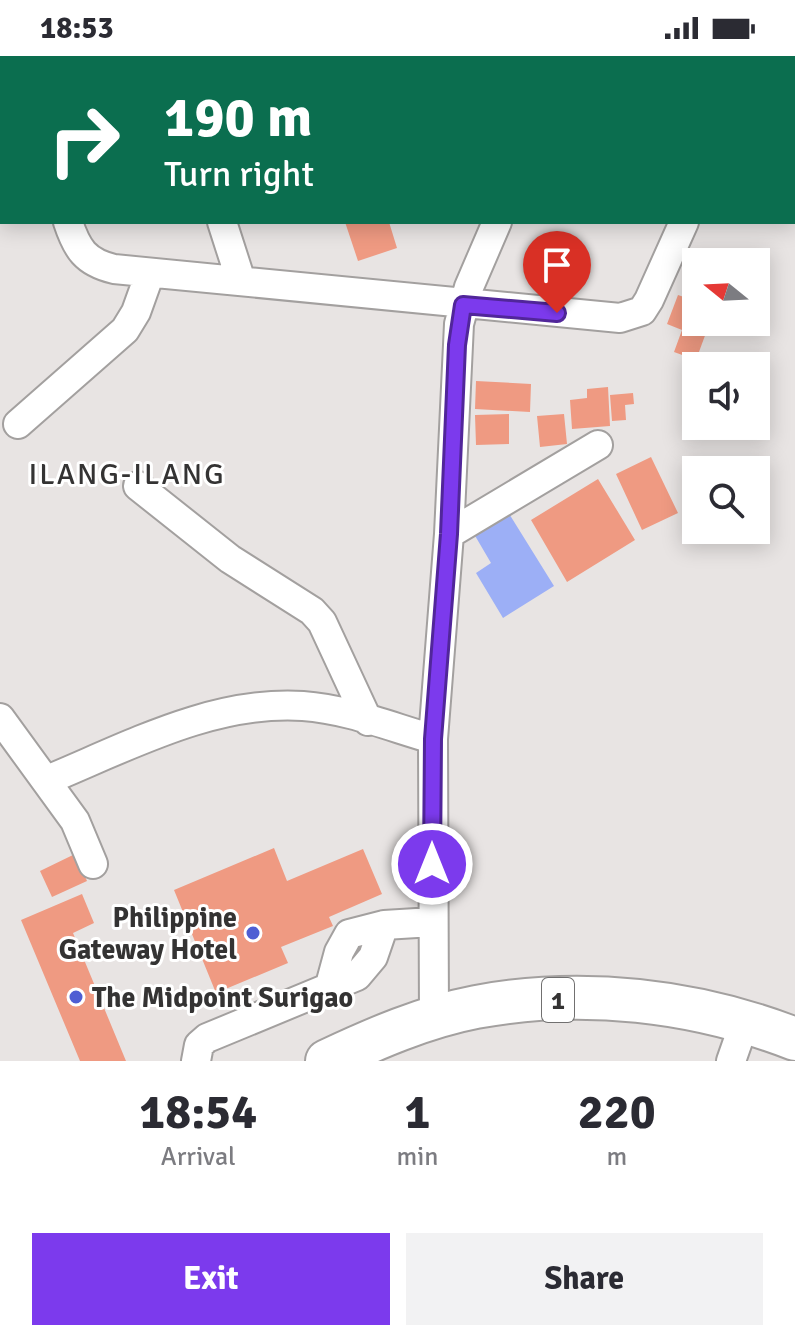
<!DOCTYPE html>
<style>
:root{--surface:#fff;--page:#f2f2f3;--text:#2b2b33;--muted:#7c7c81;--accent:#7c3aed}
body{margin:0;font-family:Signika,sans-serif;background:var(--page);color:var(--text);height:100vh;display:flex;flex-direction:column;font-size:30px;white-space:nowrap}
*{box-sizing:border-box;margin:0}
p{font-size:26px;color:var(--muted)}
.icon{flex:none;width:44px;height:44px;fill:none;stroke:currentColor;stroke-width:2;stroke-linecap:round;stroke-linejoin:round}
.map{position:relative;height:1005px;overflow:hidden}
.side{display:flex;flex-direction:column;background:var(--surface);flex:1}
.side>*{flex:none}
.top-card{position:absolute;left:0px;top:0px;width:796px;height:168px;box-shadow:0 4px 20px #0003;background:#0b6e4f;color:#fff;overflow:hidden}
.needle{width:52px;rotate:288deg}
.controls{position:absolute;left:682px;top:192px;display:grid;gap:16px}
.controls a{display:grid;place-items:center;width:88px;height:88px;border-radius:0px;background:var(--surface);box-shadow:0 4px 20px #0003;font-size:40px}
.pin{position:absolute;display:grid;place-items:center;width:68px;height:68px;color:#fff;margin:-82px -34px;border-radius:50% 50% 50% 0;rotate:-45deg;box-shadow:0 0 8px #0007}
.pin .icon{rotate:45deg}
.me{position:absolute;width:88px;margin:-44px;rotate:0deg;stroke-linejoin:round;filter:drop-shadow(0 0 6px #0008)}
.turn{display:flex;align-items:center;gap:28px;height:168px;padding:0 32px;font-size:36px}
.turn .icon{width:104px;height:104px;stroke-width:2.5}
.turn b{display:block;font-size:56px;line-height:68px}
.eta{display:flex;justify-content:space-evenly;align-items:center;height:136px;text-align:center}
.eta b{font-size:48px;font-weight:700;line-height:56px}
.cta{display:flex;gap:16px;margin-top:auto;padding:16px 32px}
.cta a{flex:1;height:92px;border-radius:0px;background:var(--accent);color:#fff;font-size:32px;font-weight:700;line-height:92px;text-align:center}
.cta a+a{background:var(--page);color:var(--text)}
.status{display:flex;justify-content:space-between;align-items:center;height:56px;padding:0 40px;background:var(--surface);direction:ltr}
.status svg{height:22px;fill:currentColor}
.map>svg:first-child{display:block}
.green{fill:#9caff6}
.building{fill:#ef9a82}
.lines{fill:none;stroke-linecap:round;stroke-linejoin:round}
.minor-casing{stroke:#a3a09f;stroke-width:32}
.highway-casing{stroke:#a3a09f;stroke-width:46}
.minor{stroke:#fff;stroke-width:28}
.highway{stroke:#fff;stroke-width:42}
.route-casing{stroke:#51269a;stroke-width:20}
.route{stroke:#7c3aed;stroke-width:14}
.poi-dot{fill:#4e5ed3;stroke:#fff;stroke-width:3}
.labels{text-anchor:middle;stroke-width:6;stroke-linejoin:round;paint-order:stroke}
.shield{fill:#fff;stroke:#717070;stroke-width:2}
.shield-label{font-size:26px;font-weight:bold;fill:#343333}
.poi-label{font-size:28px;font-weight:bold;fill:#343333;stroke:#fff;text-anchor:end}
.neighbourhood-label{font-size:30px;letter-spacing:2px;fill:#343333;stroke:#fff}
</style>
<div class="status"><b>18:53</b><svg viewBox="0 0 49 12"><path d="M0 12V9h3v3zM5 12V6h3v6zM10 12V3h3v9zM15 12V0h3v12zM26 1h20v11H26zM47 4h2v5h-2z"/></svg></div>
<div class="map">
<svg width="795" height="1005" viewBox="0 0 795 1005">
<rect width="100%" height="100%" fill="#e8e4e3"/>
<path class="green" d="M508 456 554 530 503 562 476 517 491 507 474 478Z"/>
<path class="building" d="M345 166H389L397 192 358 205Z
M678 239 696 245V266H710L696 304 674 296 682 274 667 268Z
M476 325 531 328 530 356 475 353Z
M608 331 610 370 572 373 570 344 587 342V333Z
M633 337 634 348 625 349 626 364 612 365 610 339Z
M509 358V388L476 389 475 359Z
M564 358 567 388 540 391 537 360Z
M651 401 678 457 642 474 616 418Z
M598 423 635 484 567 526 531 464Z
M274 792 287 825 363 793 382 838 329 861 333 870 281 891 288 907 216 937 174 834Z
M75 798 87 825 52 841 40 815Z
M82 838 94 867 73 877 126 1005H80L21 864Z"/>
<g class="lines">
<g class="minor-casing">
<path id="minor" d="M12 0V2
M172 0 173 2
M558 2 565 0
M754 2 755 0
M0 106H2
M68 166C77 193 85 206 114 213L620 262 642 255 649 244 684 166
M222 166 241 225
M18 368 125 274 136 256 150 217
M138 430 230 503 312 555 322 566 368 665
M449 478 598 389
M0 662 75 765 93 808
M47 724C127 691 213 644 303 650 347 653 391 671 433 683
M329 933 339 896 349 878 384 869 433 866
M434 962 433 683 449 478 459 268 469 231 497 166
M196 1005 199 989 207 982 357 920 373 901 384 869
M731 1005 745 965"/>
</g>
<g class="highway-casing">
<path id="highway" d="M327 1005C374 983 424 961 476 951 582 931 695 944 795 983"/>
</g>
<use href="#minor" class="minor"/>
<use href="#highway" class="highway"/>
</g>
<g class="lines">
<g class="route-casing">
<path id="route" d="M432 808 433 683 449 478 457 289 463 249 557 257"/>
</g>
<use href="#route" class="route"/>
</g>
<g class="poi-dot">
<circle cx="253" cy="877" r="8"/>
<circle cx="76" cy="941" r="8"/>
</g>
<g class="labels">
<rect class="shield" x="542" y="922" width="32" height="44" rx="6"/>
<g class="shield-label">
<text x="558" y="953">1</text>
</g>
<g class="poi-label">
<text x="237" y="871">Philippine<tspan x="237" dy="32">Gateway Hotel</tspan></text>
<text x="92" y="951" text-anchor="start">The Midpoint Surigao</text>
</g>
<g class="neighbourhood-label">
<text x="127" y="428">ILANG-ILANG</text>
</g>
</g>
</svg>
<div class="controls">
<a><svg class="needle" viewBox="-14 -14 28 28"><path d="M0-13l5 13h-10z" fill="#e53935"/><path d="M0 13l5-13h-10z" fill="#7c7c81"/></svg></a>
<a><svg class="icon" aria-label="sound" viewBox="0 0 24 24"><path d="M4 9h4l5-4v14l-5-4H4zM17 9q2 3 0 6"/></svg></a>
<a><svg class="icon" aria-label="search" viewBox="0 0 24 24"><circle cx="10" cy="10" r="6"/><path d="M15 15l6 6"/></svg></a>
</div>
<div class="pin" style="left:557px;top:257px;background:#d93025"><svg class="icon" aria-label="arrive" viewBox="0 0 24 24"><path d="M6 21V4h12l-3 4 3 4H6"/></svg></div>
<svg class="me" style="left:432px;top:808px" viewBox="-20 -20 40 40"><circle r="17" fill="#7c3aed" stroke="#fff" stroke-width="3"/><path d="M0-11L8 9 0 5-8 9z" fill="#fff"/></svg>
<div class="top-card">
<div class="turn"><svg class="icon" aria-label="right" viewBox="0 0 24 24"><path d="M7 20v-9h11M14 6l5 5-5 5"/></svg><div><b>190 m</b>Turn right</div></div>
</div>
</div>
<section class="side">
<div class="eta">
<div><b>18:54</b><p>Arrival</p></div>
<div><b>1</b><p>min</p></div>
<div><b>220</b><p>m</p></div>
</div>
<div class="cta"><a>Exit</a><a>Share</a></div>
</section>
